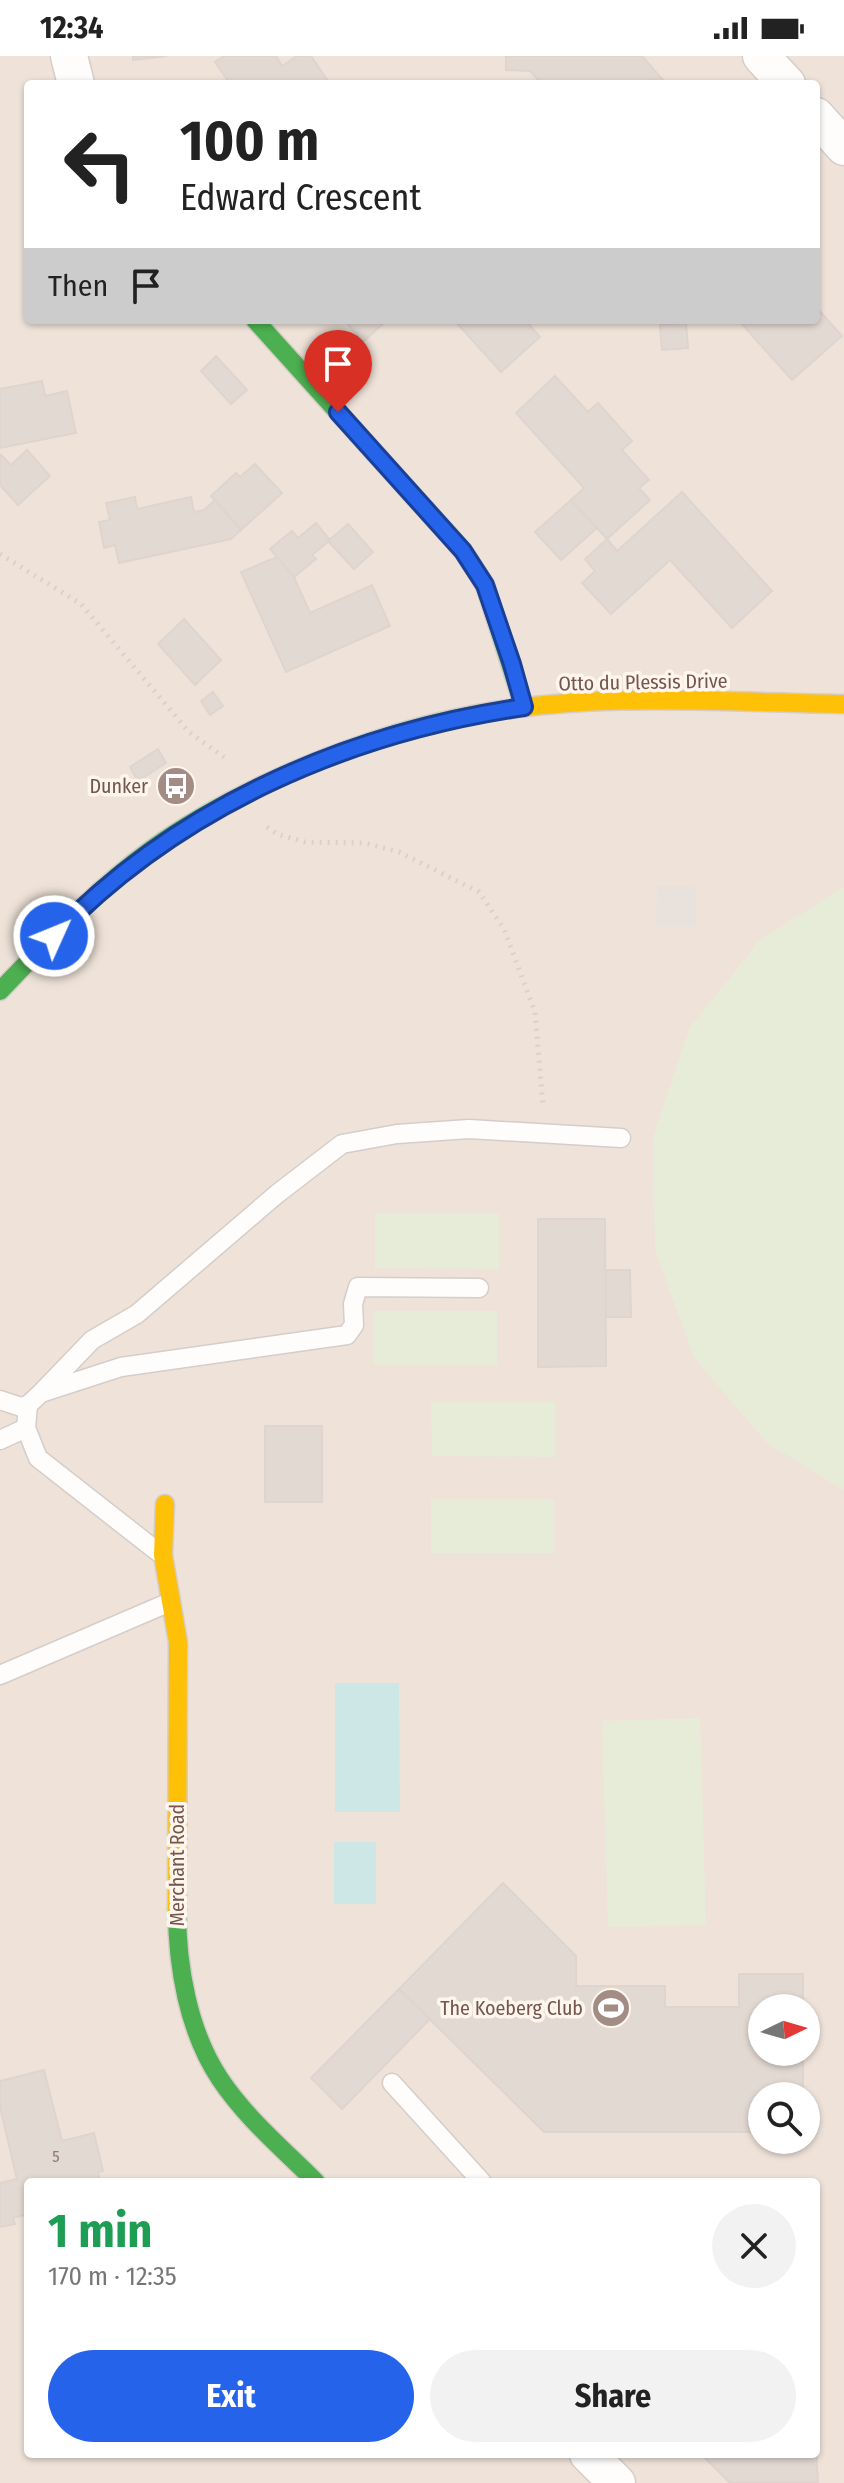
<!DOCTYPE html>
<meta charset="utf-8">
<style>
:root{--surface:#fff;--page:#f2f2f2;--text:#222;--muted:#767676;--accent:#2563eb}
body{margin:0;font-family:"Fira Sans Condensed",sans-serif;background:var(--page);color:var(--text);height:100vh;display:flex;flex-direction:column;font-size:30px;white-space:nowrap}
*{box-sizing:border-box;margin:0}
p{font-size:26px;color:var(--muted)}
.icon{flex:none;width:44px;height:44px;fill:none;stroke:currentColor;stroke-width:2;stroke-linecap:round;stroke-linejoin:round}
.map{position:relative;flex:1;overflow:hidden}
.drawer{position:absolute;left:24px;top:2122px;width:796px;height:280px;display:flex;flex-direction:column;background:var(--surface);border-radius:8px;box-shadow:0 2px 6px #0004}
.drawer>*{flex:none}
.hud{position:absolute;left:24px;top:24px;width:796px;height:244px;border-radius:8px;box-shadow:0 2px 6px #0004;background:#fff;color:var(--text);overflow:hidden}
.needle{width:52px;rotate:85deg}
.tools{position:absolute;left:748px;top:1938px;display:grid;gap:16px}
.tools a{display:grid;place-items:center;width:72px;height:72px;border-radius:50%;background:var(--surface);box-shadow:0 2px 6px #0004;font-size:40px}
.pin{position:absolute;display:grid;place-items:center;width:68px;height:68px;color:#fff;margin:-82px -34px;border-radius:50% 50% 50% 0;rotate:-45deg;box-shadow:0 0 8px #0007}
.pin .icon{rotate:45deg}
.me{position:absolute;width:88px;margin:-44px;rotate:46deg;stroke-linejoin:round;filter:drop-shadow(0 0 6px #0008)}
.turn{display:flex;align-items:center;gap:28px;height:168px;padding:0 24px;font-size:36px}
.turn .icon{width:104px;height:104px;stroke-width:2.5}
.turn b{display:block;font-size:56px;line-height:68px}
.then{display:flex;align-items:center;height:76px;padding:0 24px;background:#0003;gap:16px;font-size:30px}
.round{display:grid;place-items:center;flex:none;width:84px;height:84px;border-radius:42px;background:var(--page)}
.overview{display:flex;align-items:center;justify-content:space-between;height:136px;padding:0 24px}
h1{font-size:48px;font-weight:700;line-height:60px;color:#1e9e55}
.cta{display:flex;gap:16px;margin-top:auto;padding:16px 24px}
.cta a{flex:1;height:92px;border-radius:48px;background:var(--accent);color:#fff;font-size:32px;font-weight:700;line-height:92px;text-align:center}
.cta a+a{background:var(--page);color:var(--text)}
.status{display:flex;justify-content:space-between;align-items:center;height:56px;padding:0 40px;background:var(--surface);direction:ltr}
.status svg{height:22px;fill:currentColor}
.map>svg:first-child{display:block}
.residential{fill:#efe3d9;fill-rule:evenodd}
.industrial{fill:#e9e1dc}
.green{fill:#e6ecd7}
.water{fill:#cde7e6}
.building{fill:#e3d9d3;stroke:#dfd4ce;stroke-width:2}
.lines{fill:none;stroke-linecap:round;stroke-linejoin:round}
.lane-casing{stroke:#d5cdc9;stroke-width:21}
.street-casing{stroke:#d5cdc9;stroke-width:39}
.fast-casing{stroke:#d6ccc8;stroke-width:21}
.slow-casing{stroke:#d6ccc8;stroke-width:21}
.path{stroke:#dad0ce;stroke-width:5;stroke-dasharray:2 6;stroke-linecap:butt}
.lane{stroke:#fefdfc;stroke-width:18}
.street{stroke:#fefdfc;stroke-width:36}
.fast{stroke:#4caf50;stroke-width:18}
.slow{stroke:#ffc107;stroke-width:18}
.route-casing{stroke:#184099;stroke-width:20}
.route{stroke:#2563eb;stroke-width:14}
.labels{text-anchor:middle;stroke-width:7;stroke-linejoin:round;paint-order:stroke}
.number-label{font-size:16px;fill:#927971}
.street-label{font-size:20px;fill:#74564d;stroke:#fef5ed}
.poi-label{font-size:20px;fill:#74564d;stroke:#fef5ed;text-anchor:end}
</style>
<div class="status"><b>12:34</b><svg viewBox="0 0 49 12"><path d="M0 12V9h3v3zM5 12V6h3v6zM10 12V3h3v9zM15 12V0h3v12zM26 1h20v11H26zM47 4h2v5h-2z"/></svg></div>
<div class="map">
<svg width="844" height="2427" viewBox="0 0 844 2427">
<rect width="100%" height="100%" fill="#f6f1eb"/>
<path class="residential" d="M0 0H844V2427H0ZM28 28H816V264H28ZM762 1952H806V1996H762ZM762 2040H806V2084H762ZM28 2126H816V2398H28Z"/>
<path class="industrial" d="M657 830 696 831V871H656Z"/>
<path class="green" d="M844 831V1434L767 1387 694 1301 655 1194 653 1081 689 973 760 884Z
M375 1158H499V1213L375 1212Z
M374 1255H497V1309H374Z
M431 1346H555V1401L432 1400Z
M431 1443H554V1497H431Z
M700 1662 706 1869 608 1871 602 1665Z"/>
<path class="water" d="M335 1627H399L400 1756H335Z
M334 1786H376V1848H334Z"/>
<path class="building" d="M133 0H167L133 4Z
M224 0H276L282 10 297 0H311L328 25 323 28H230L215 6Z
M506 0H642L663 24 659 28H538L540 26 530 15 506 14Z
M816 251 842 280 792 324 740 266 743 264H816Z
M344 264H387L363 286Z
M454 264H525L540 281 501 316Z
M686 267 688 292 662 294 660 269Z
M216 300 247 334 231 348 201 315Z
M555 320 588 356 598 347 632 385 622 394 649 424 639 432 650 444 607 483 571 444 584 432 516 357Z
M42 325 45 340 67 335 76 377 0 392V333Z
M27 394 50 420 18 449 0 429V398L11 409Z
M255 408 282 437 241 474 211 440 236 417 240 421Z
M682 436 772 535 732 572 670 504 611 558 582 527 595 515 585 503 607 483 617 495Z
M135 441 137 453 191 441 194 456 204 454 215 444 241 474 231 483 119 507 115 489 104 492 99 466 110 464 106 447Z
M571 444 597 472 561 504 535 476Z
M316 467 330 484 312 499 316 503 294 521 270 493 292 475 298 482Z
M348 468 373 496 354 513 328 485Z
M277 501 294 521 310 557 372 529 390 570 286 616 241 516Z
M184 563 221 604 195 629 158 588Z
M213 636 223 650 210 659 201 645Z
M158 693 166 707 138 725 130 711Z
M538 1163H605L606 1310 538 1311Z
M606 1214H630L631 1261H606Z
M265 1370H322V1446H265Z
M503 1827 576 1900V1930H665V1951H739V1918H803V1952H762V1996H803V2040H762V2076H544L399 1933Z
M399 1933 430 1963 342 2053 311 2022Z
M44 2014 62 2085 94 2077 103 2115 98 2116 100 2126H28V2158L13 2162 15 2168 0 2171V2127L17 2123 0 2051V2025Z
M816 2391 818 2427H730L701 2398H816Z"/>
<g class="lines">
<g class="lane-casing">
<path id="lane" d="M41 1337 92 1284 137 1258 277 1138 342 1088 397 1078 469 1073 621 1082
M0 1344 21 1351 28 1349 41 1337 121 1311 347 1279 354 1269 353 1248 358 1231 479 1232
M28 1349 26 1372 38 1402 158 1496
M0 1384 26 1372
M0 1619 170 1546
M392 2027 482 2126"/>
</g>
<g class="street-casing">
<path id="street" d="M69 0 76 28
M761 0 787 28
M816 60 844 91
M588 2398 617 2427"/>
</g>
<g class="fast-casing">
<path id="fast" d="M255 264 463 495 485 529 524 651
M0 935C48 885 96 833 152 793 239 731 367 679 472 659
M177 1853C177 1910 188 1975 220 2023 246 2062 283 2093 316 2126"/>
</g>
<g class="slow-casing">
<path id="slow" d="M472 659C594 636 720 646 844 648
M165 1448 163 1499 178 1586 177 1853"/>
</g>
<path class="path" d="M0 498 81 548 189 676 228 704
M267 771 277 778 305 786 364 787 399 796 479 836 504 873 535 956 543 1051"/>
<use href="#lane" class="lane"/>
<use href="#street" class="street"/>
<use href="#fast" class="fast"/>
<use href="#slow" class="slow"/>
</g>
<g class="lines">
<g class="route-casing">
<path id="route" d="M54 880C179 750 348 677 524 651L512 608 485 529 463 495 338 356"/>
</g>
<use href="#route" class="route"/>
</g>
<defs>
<g id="bus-disc" transform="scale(2)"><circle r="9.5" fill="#a28c84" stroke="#fef5ed"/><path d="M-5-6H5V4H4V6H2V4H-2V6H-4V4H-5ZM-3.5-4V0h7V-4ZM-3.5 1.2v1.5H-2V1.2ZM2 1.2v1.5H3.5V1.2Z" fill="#fff"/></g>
<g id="stadium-disc" transform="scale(2)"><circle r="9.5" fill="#a28c84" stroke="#fef5ed"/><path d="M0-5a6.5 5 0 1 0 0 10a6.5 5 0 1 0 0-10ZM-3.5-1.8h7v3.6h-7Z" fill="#fff"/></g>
</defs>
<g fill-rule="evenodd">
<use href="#bus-disc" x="176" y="730"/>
<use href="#stadium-disc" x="611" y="1952"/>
</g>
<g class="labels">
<g class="number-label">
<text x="56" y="2106">5</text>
</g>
<g class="street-label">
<text transform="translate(643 626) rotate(-1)" y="7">Otto du Plessis Drive</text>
<text transform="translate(177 1809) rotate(-90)" y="7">Merchant Road</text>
</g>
<g class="poi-label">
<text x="148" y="737">Dunker</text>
<text x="583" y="1959">The Koeberg Club</text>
</g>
</g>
</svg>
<div class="tools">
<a><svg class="needle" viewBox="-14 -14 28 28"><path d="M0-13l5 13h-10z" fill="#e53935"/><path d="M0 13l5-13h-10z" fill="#767676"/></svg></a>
<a><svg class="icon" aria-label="search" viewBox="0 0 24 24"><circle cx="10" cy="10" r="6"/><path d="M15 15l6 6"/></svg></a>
</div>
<div class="pin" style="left:338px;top:356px;background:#d93025"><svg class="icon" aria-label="arrive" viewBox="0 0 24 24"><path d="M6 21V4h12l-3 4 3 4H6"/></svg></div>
<svg class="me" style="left:54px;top:880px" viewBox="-20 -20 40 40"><circle r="17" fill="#2563eb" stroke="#fff" stroke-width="3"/><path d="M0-11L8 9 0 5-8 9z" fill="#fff"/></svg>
<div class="hud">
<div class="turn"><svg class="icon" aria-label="left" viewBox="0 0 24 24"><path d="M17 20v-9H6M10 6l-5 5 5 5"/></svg><div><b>100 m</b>Edward Crescent</div></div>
<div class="then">Then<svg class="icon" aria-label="arrive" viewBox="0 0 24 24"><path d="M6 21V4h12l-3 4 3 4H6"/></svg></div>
</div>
<section class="drawer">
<div class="overview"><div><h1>1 min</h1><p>170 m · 12:35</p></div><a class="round"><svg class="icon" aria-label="close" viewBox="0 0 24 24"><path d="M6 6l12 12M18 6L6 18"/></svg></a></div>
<div class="cta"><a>Exit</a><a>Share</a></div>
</section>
</div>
